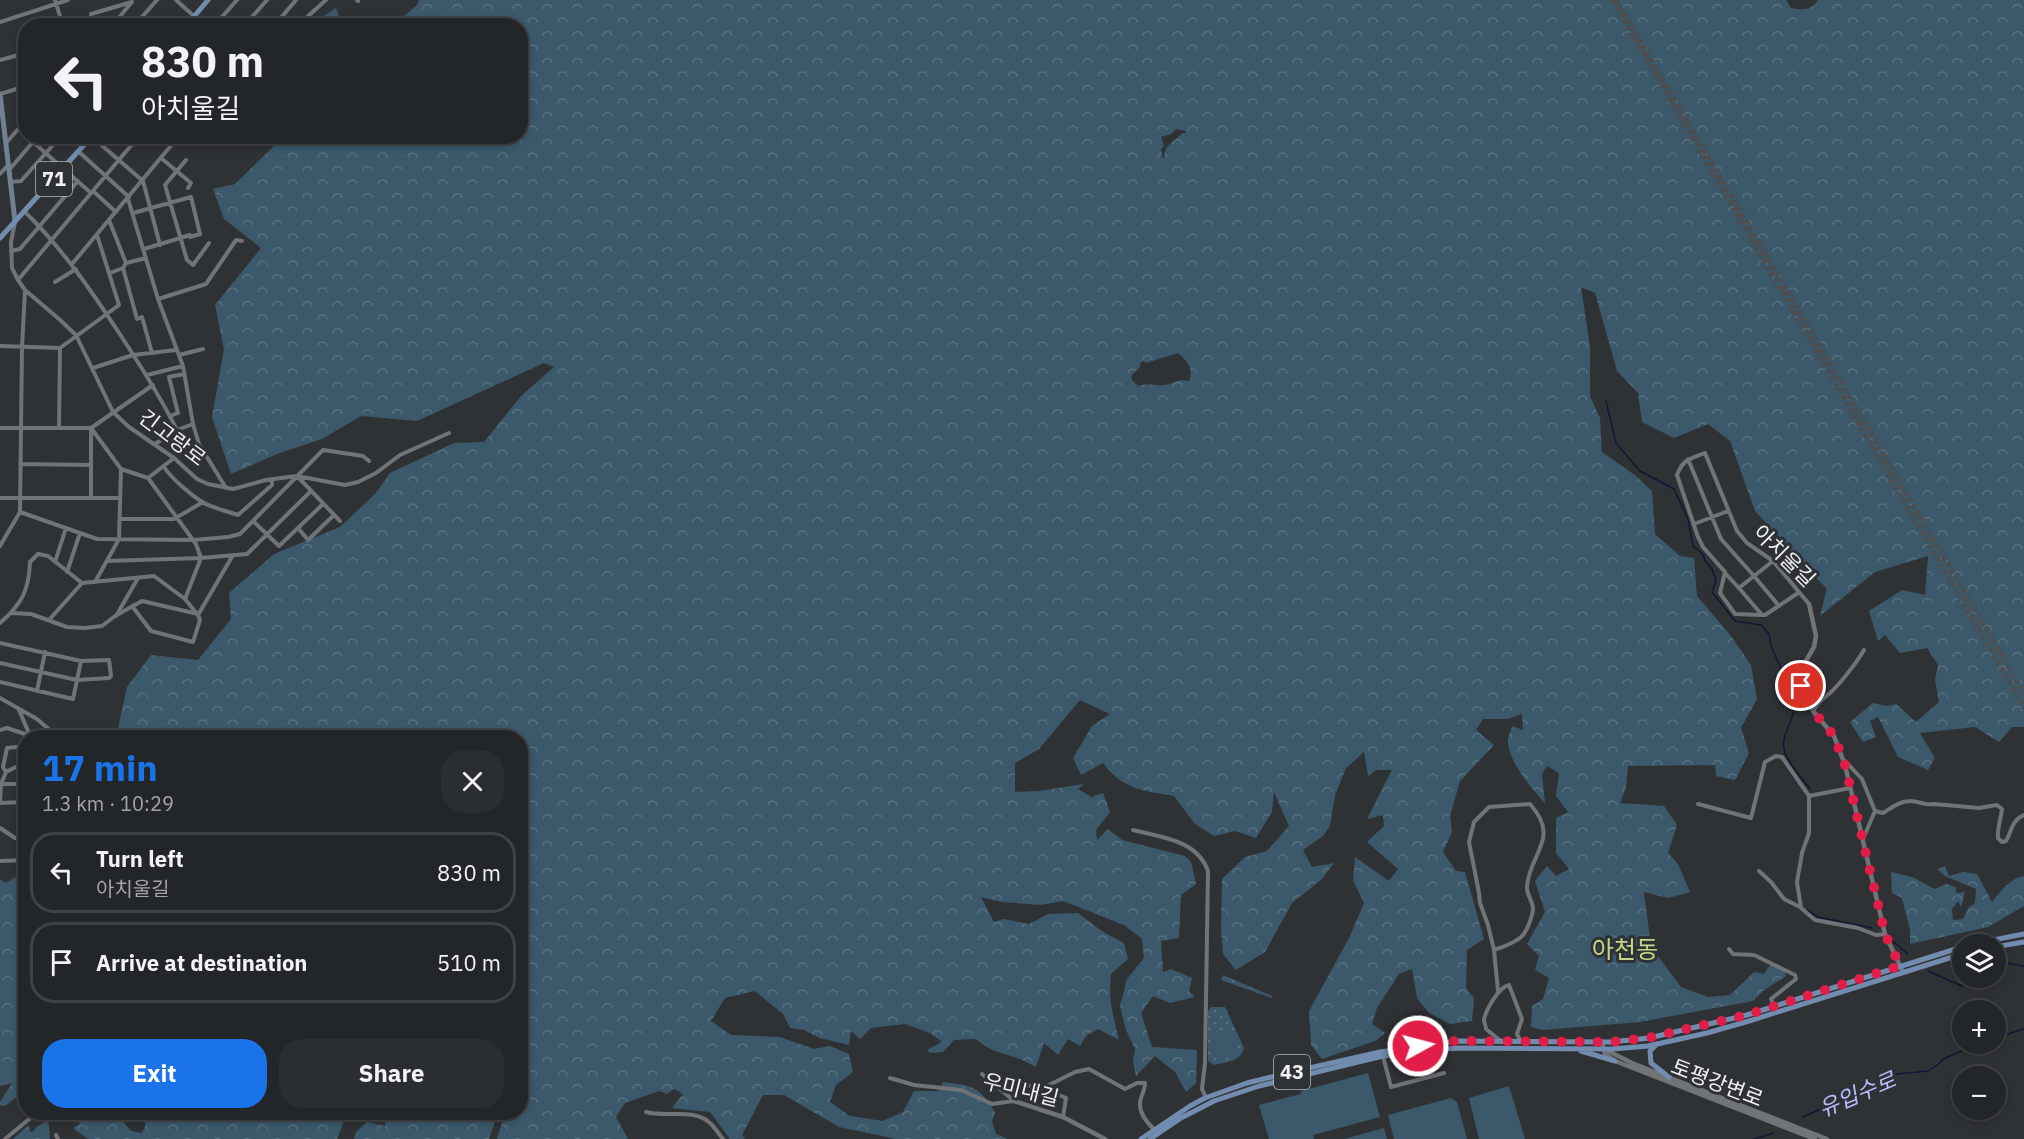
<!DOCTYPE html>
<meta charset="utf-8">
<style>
:root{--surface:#232628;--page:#2b2e30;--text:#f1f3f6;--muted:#a3a5a8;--line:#404345;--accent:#1a73e8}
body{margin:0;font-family:"IBM Plex Sans","Noto Sans KR",sans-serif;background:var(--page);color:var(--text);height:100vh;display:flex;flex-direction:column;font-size:22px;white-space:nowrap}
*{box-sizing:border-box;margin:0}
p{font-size:20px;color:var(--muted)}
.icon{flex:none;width:33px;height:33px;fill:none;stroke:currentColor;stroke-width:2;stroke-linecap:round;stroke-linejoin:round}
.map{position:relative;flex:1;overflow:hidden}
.drawer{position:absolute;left:18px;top:730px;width:510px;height:390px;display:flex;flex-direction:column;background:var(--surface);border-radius:24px;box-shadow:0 3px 9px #0003,0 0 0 2px var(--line)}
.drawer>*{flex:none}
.guide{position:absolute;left:18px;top:18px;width:510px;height:126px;border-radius:24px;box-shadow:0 3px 9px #0003,0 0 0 2px var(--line);background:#232628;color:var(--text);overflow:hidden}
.tools{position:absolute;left:1952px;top:934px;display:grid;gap:12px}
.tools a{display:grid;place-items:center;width:54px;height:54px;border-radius:50%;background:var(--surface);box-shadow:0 3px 9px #0003,0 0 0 2px var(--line);font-size:30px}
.pin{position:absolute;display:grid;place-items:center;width:51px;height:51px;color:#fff;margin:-26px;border:3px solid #fff;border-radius:50%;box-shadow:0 2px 6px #0007}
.me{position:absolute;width:66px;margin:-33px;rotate:83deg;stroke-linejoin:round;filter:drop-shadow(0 0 4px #0008)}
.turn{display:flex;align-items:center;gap:21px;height:126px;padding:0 24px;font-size:27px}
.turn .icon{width:78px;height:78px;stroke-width:2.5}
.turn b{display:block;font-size:42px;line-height:51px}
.round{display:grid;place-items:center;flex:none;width:63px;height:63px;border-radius:24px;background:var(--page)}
.head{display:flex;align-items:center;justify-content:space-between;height:102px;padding:0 24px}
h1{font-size:36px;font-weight:800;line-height:45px;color:var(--accent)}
.button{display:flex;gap:12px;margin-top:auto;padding:12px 24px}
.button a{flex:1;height:69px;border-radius:24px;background:var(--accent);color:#fff;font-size:24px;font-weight:800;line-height:69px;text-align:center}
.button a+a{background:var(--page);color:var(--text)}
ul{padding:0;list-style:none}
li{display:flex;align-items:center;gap:18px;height:81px;margin:0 12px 9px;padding:0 12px;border:3px solid var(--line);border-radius:24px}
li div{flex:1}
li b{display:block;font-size:22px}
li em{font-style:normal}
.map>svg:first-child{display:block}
.grass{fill:url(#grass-dots)}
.forest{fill:url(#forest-crowns);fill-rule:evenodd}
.park{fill:url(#park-tufts)}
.pitch{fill:#3b596b}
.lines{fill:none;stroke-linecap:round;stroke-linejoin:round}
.stream{stroke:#141435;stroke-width:1.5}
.secondary-tunnel{stroke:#4c4f52;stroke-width:5;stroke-dasharray:5 2.5;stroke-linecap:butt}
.minor{stroke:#707477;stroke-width:4}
.tertiary{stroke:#707477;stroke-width:4.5}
.secondary{stroke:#718093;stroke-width:5}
.primary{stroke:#728caf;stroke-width:5}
.route{stroke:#e11d48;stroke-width:10;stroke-dasharray:0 18}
.labels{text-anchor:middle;stroke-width:6;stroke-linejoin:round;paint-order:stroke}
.shield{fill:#2f3235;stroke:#b5b8ba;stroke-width:1.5}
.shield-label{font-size:20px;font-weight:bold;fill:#eff1f3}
.street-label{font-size:21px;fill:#eff1f3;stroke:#2f3235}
.water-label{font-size:22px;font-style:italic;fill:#b7bdfe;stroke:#2f3235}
.quarter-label{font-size:24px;fill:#c5d68b;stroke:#2f3235}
</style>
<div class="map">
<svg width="2024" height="1139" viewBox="0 0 2024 1139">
<defs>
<pattern id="grass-dots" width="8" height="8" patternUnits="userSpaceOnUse" patternTransform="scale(1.5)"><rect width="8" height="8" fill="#3b596b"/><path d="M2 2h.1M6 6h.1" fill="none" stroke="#587181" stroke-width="1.8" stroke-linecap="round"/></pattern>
<pattern id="forest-crowns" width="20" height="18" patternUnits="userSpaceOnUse" patternTransform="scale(1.5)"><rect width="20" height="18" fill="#3b596b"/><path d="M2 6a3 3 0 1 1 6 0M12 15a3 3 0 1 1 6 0" fill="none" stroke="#587181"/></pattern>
<pattern id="park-tufts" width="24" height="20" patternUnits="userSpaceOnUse" patternTransform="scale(1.5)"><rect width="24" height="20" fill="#3b596b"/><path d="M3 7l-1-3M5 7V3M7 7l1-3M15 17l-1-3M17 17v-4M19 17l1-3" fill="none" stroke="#587181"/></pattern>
</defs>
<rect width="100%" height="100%" fill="#2f3235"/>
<path class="grass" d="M1223 975 1272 996V998L1221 980Z
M1211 1007H1225L1244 1048C1240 1062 1226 1062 1214 1065L1208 1061V1011Z"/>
<path class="forest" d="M419 0H1786L1791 8C1804 10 1810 11 1818 0H2024V727H2012L1999 742 1975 727 1920 733 1935 758 1928 770 1898 757 1878 717 1870 721 1876 737 1863 742 1850 722 1873 703 1887 706 1896 704 1916 722 1939 702 1935 680 1938 665 1927 648 1900 653 1885 635 1878 641 1869 611 1902 590 1925 595 1928 556 1875 572 1820 616 1827 588 1799 563 1784 542 1755 511 1730 441 1708 424 1674 438 1642 422 1638 393 1617 371 1595 293 1581 287 1590 347V396L1600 418 1602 452 1636 476 1652 491 1655 534 1680 556 1694 558 1697 596 1731 636 1751 665 1757 699 1741 728 1749 753 1735 780 1716 776 1715 765 1628 766 1626 787 1620 803 1664 806 1677 825 1668 853 1678 864 1690 892 1668 898 1644 892 1651 947 1681 987 1708 997 1730 995 1754 972 1764 974 1772 962 1784 969 1786 976 1764 990 1753 1001 1640 1022 1543 1030 1531 1027 1532 1006 1543 999 1549 978 1535 970 1539 956 1527 944 1545 912 1535 881 1547 866 1556 876 1569 869 1556 853V818L1568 812 1556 796 1559 773 1547 766 1542 774 1545 803C1532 789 1507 760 1508 740 1508 736 1511 730 1512 726L1523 730 1522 714 1508 719H1483L1476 730 1494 745 1460 781 1450 816 1452 832 1443 852 1456 871 1465 872 1484 939 1467 950 1466 988 1474 998 1472 1021 1450 1024 1429 1013 1417 998 1412 969 1399 974 1377 1008 1372 1024 1385 1033 1375 1041 1322 1059 1311 1045 1309 1011 1349 938 1364 903 1353 880 1355 857 1389 881 1398 869 1367 842 1384 826 1383 815 1367 819 1392 770H1376L1368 776 1364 752 1346 768 1335 795 1330 826 1323 836 1303 850 1312 867 1334 863 1322 879 1292 903 1265 952 1236 970 1223 954 1221 928 1222 879 1245 857 1267 851 1289 826 1274 792 1272 812 1256 838 1235 831 1214 836 1195 824 1174 796C1144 791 1122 789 1103 763L1081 775 1073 758 1092 726 1110 714 1080 700 1039 749 1015 763V792L1039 791 1084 784 1078 789 1093 798V796L1103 793 1110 812 1096 830 1097 840 1108 829 1122 840 1185 856 1191 862 1196 884 1181 895 1179 938 1161 941 1163 972 1171 969 1192 978 1189 991 1195 997 1170 1003 1153 996 1141 1013 1152 1047 1197 1050 1196 1083 1186 1092 1175 1072 1155 1056 1136 1076 1133 1061 1135 1049 1126 1030 1120 1006 1127 979 1144 958 1142 939 1124 925 1063 901 1041 905 1001 902 981 897 994 922 1004 919 1029 924 1048 914 1078 913 1103 932 1124 943 1128 959 1111 974C1108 1000 1113 1015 1119 1040L1098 1029 1086 1036 1080 1046 1068 1039 1058 1055 1044 1043 1036 1067 1020 1059 992 1050 975 1039 954 1040 943 1052 930 1053 927 1050 942 1042 930 1033 905 1024 871 1028 860 1039 851 1031 849 1045 820 1038 804 1030 790 1028 783 1014 755 991 725 998 711 1021 731 1035 780 1037 814 1049 830 1046 849 1054 853 1072 836 1085 830 1102 850 1116 883 1121 903 1112 914 1091H939L943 1082C973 1086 979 1086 995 1112L992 1121 996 1134 1008 1139H896L839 1127 784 1095H763L742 1135 745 1139H730L710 1112 672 1108 683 1094 674 1089 667 1094 659 1091 625 1103 616 1117 628 1139H497L505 1113H520V738H116L127 687 151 655 198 660 231 619 229 593 274 554 340 527 376 493 390 473 454 443 484 442 522 395 554 367 544 363 417 421 361 416 322 439 277 454 231 474 212 417 224 349 215 305 261 248 224 219 213 189 235 184 283 137 520 136V26L394 25 417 5ZM1176 129 1186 131 1185 133H1182C1173 144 1166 142 1164 157L1163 159 1161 149 1164 146 1161 137 1171 134ZM1178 353C1188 362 1194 368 1189 381 1174 378 1174 385 1163 385 1154 386 1149 382 1138 386L1132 380 1131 376 1140 367V363L1144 361 1146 363Z
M336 8 342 25H317L316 21Z
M1945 866 1949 876 1963 872 1977 874 1992 902C2001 891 2009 879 2024 876V906L1988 927 1910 944V930L1902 898 1892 893 1891 872 1912 877 1935 889 1946 884 1956 887V893L1965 892 1961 907 1958 901 1952 909 1953 920 1963 919 1968 908 1975 903 1976 889 1945 876 1937 869Z
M20 875 26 882 25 1090 5 1106 0 1105V1102L12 1083 0 1086V879L5 883Z
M108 1113H124L120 1118 131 1131 142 1133 146 1124 135 1113H347L337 1139H88L73 1128 81 1123 96 1131 106 1119Z
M368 1113H498L489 1139H354L356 1132 367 1122 385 1126 386 1119Z
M48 1120 50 1139H13L29 1125 30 1132H33L36 1127Z"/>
<path class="park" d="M45 1113H108L106 1119 96 1131 62 1114Z"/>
<path class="pitch" d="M1212 1034H1235V1056H1212Z
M1368 1073 1380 1117 1313 1135 1314 1139H1269L1259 1105 1301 1094V1091Z
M1509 1086 1525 1139H1479L1469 1098Z
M1451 1098 1457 1102 1467 1139H1394L1388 1115Z
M1384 1128 1387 1139H1344Z"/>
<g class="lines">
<path class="stream" d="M1606 401 1616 443 1640 471 1674 489 1688 519 1693 546 1703 554 1705 561 1712 569 1716 581 1712 592 1735 621 1761 625 1769 634 1771 646 1794 698C1798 719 1778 735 1785 753 1790 766 1802 778 1810 789
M1807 910 1818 917 1872 928
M1889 938 1908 954
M1995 961 2024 966
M1928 971 1962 986 1970 978
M1995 1038 2024 1029
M1803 1117 1897 1074 1928 1071 1940 1063 1943 1059 1978 1044
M1754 1139 1774 1133"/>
<path class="secondary-tunnel" d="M1612 0 2024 708
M1616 0 2024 693"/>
<path class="minor" d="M55 0 63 26
M176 0 205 26
M357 0 358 1
M0 22 68 0
M93 26 91 14 132 2
M112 26 131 3
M134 26 157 0
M214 26 237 0
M244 26 267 0
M274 26 296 0
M297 26 326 0
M0 60 26 53
M0 94 26 86
M121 136 132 145
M92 137 143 181 160 245
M33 142 91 193
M6 143 26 120
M79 152 129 197
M161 158 191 183 188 188
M186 160 165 185 187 260 193 265 209 243
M9 170 38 136
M0 174 8 165
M11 182 21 181 61 136
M93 191 116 212
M128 199 158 299 183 366 193 424 199 444 226 488
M24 211C63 249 93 293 123 339 142 368 161 398 177 430
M133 213 191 197 200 234 190 237V235L144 249
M109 220 126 263 123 268 137 319 142 317 152 353
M15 222 11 242 12 268 18 280 25 290 59 319 76 335 113 412 129 427 174 458 197 479 208 484 233 489 266 480 297 476 345 485 358 482 376 473 400 455 449 433
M11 251 20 249 78 181
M126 263 146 258
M72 264 179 136
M110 273 123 268
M18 280 139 136
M55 282 76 269
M158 299 206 284 236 240 242 241
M0 346 60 348
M60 348 119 305 97 235
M179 355 203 349
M93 368 133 355 176 350
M147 375 183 366
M170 416 178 413 169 377 184 374
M0 428H91L153 385
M59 428 60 348
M91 428 121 469 148 478 196 544 201 558 185 599
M91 429V498
M155 444 177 430 193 424
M1688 459 1721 539 1754 576 1739 588 1762 615H1765L1798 593
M20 464 91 465
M164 467C172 479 190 494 202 502 212 508 227 511 238 515L272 485V479
M298 477 340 521
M148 478 174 458
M0 498H120
M20 512 97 539 193 540 228 537 240 534 323 450 363 456 369 461
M20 512 22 347 25 291
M120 519H174L203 502
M253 521 279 546 323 504
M1694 524 1728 511
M298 528 308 540 334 515
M0 546 20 512
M107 561 201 558 247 554 311 491
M1773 561 1754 576 1779 606
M55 562 66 528
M67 572 80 533
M1725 573 1739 588
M95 582 119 539 121 469
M132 606 151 631 193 642 200 620 198 615
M11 613 31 614 67 627 85 628 102 626 115 616 142 601 198 614
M198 615 233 555
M1762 615 1735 614 1720 593 1725 572 1703 547 1698 537 1677 475C1683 459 1690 459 1705 453L1737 531 1747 543 1773 561 1809 604
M116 616 138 578
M49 620 82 583
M0 623C22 604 29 590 30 562L38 554 48 556 82 583 154 576 185 599 198 615
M0 643 81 661 109 660 111 676 109 678 77 680 0 663
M0 682 73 699 81 661
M37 691 45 652
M0 698 37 719 59 738
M19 710 31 738
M1813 711C1818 702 1823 699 1830 693 1840 684 1857 662 1864 650
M0 730 7 728 28 735
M1845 761 1862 779 1875 811
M6 772 3 767 7 748 26 746
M1 784H26
M1809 796 1850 788
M0 801 1 784 6 772 16 767 26 766
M0 803 26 802
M1698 804 1751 818 1765 762 1776 756 1782 757 1809 796V833L1802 853 1797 882 1801 908 1815 920 1858 928 1876 935 1885 934
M0 828 15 838 26 837
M1133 830C1161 837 1197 840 1208 871L1205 1063 1202 1089 1206 1098
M18 838V824H26
M1863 839 1875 811 1883 813C1891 808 1900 801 1910 801 1919 801 1925 806 1934 804L1979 808 1997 805 2002 809C2001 818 1997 829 1998 838L2002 842 2006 841C2012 830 2012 820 2024 815
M0 861 26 860
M1759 871 1771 882 1784 899 1800 907
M1729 949 1733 954 1754 955 1795 975 1796 979 1771 999 1774 1006
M1494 950 1488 925 1480 903 1479 893 1469 842 1474 822 1489 807 1530 804C1561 839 1530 852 1527 886 1526 894 1533 901 1533 909 1533 914 1527 931 1523 935 1517 942 1503 947 1494 950L1498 991
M1502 1042 1486 1029C1486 1026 1484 1023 1484 1020 1486 1009 1499 987 1509 985L1522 1019 1517 1034 1521 1042
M1383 1056 1391 1087 1444 1073
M982 1074 1013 1100
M890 1078 914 1085 961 1090 992 1104 1014 1101
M1030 1086 1043 1088 1066 1098 1063 1117
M1043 1088 1075 1072 1089 1069 1125 1089 1137 1083H1145C1145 1089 1143 1092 1141 1098 1137 1110 1146 1122 1155 1130
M646 1112C666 1118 695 1107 711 1124 715 1128 719 1134 723 1139
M56 1135 58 1139
M5 1139 28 1120 42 1113"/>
<path class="tertiary" d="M1809 604 1816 636 1814 647 1803 666 1801 686 1813 711 1834 736 1845 765 1885 934 1903 972
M1602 1042 1605 1054 1615 1061 1815 1139
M1602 1048 1632 1063 1827 1139
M1014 1101 1063 1117 1105 1139"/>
<path class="secondary" d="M0 94 15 221"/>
<path class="primary" d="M186 26 208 0
M0 238 92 136
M1968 945 2024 934
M1995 947 2024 942
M1657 1044 1650 1051 1651 1063 1669 1077
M1581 1051 1615 1061
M1141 1139 1190 1106 1205 1098 1247 1083 1296 1071 1380 1052 1456 1041 1611 1042 1649 1038 1747 1015 1962 947
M1150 1139 1181 1118 1214 1101 1259 1086 1383 1056 1429 1050 1461 1048 1612 1049 1648 1046 1707 1033 1749 1021 1962 954"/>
</g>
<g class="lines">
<path class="route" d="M1418 1046 1456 1041 1611 1042 1648 1038 1747 1015 1900 966 1885 934 1845 765 1834 736 1813 711 1801 686"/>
</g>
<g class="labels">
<g class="shield">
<rect x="36" y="162" width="36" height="34" rx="4.5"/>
<rect x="1274" y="1055" width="36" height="34" rx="4.5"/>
</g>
<g class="shield-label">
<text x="54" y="186">71</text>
<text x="1292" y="1079">43</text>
</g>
<g class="street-label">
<text transform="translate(172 438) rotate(37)" y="7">긴고랑로</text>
<text transform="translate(1784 556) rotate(45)" y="7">아치울길</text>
<text transform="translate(1717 1083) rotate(21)" y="7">토평강변로</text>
<text transform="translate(1021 1090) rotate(14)" y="7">우미내길</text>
</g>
<g class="water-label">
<text transform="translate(1857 1094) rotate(-23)" y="8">유입수로</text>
</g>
<g class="quarter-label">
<text x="1625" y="958">아천동</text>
</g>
</g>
</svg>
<div class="tools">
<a><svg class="icon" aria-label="layers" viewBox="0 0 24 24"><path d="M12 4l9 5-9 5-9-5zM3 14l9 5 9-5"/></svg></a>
<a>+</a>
<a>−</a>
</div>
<div class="pin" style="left:1801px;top:686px;background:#d93025"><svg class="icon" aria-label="arrive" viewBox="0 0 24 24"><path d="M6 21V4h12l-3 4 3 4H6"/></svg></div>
<svg class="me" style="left:1418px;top:1046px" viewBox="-20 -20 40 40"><circle r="17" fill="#e11d48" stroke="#fff" stroke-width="3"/><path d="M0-11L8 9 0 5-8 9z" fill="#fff"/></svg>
<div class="guide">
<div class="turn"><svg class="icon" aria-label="left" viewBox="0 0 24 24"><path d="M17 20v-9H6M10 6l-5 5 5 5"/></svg><div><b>830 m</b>아치울길</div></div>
</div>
<section class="drawer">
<div class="head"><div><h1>17 min</h1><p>1.3 km · 10:29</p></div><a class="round"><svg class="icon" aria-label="close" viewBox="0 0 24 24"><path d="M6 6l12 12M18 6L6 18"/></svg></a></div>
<ul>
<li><svg class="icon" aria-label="left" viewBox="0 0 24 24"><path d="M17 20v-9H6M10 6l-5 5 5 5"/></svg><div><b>Turn left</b><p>아치울길</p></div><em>830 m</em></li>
<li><svg class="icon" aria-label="arrive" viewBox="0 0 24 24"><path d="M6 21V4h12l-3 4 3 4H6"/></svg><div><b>Arrive at destination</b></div><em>510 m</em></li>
</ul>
<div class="button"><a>Exit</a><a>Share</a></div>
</section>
</div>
